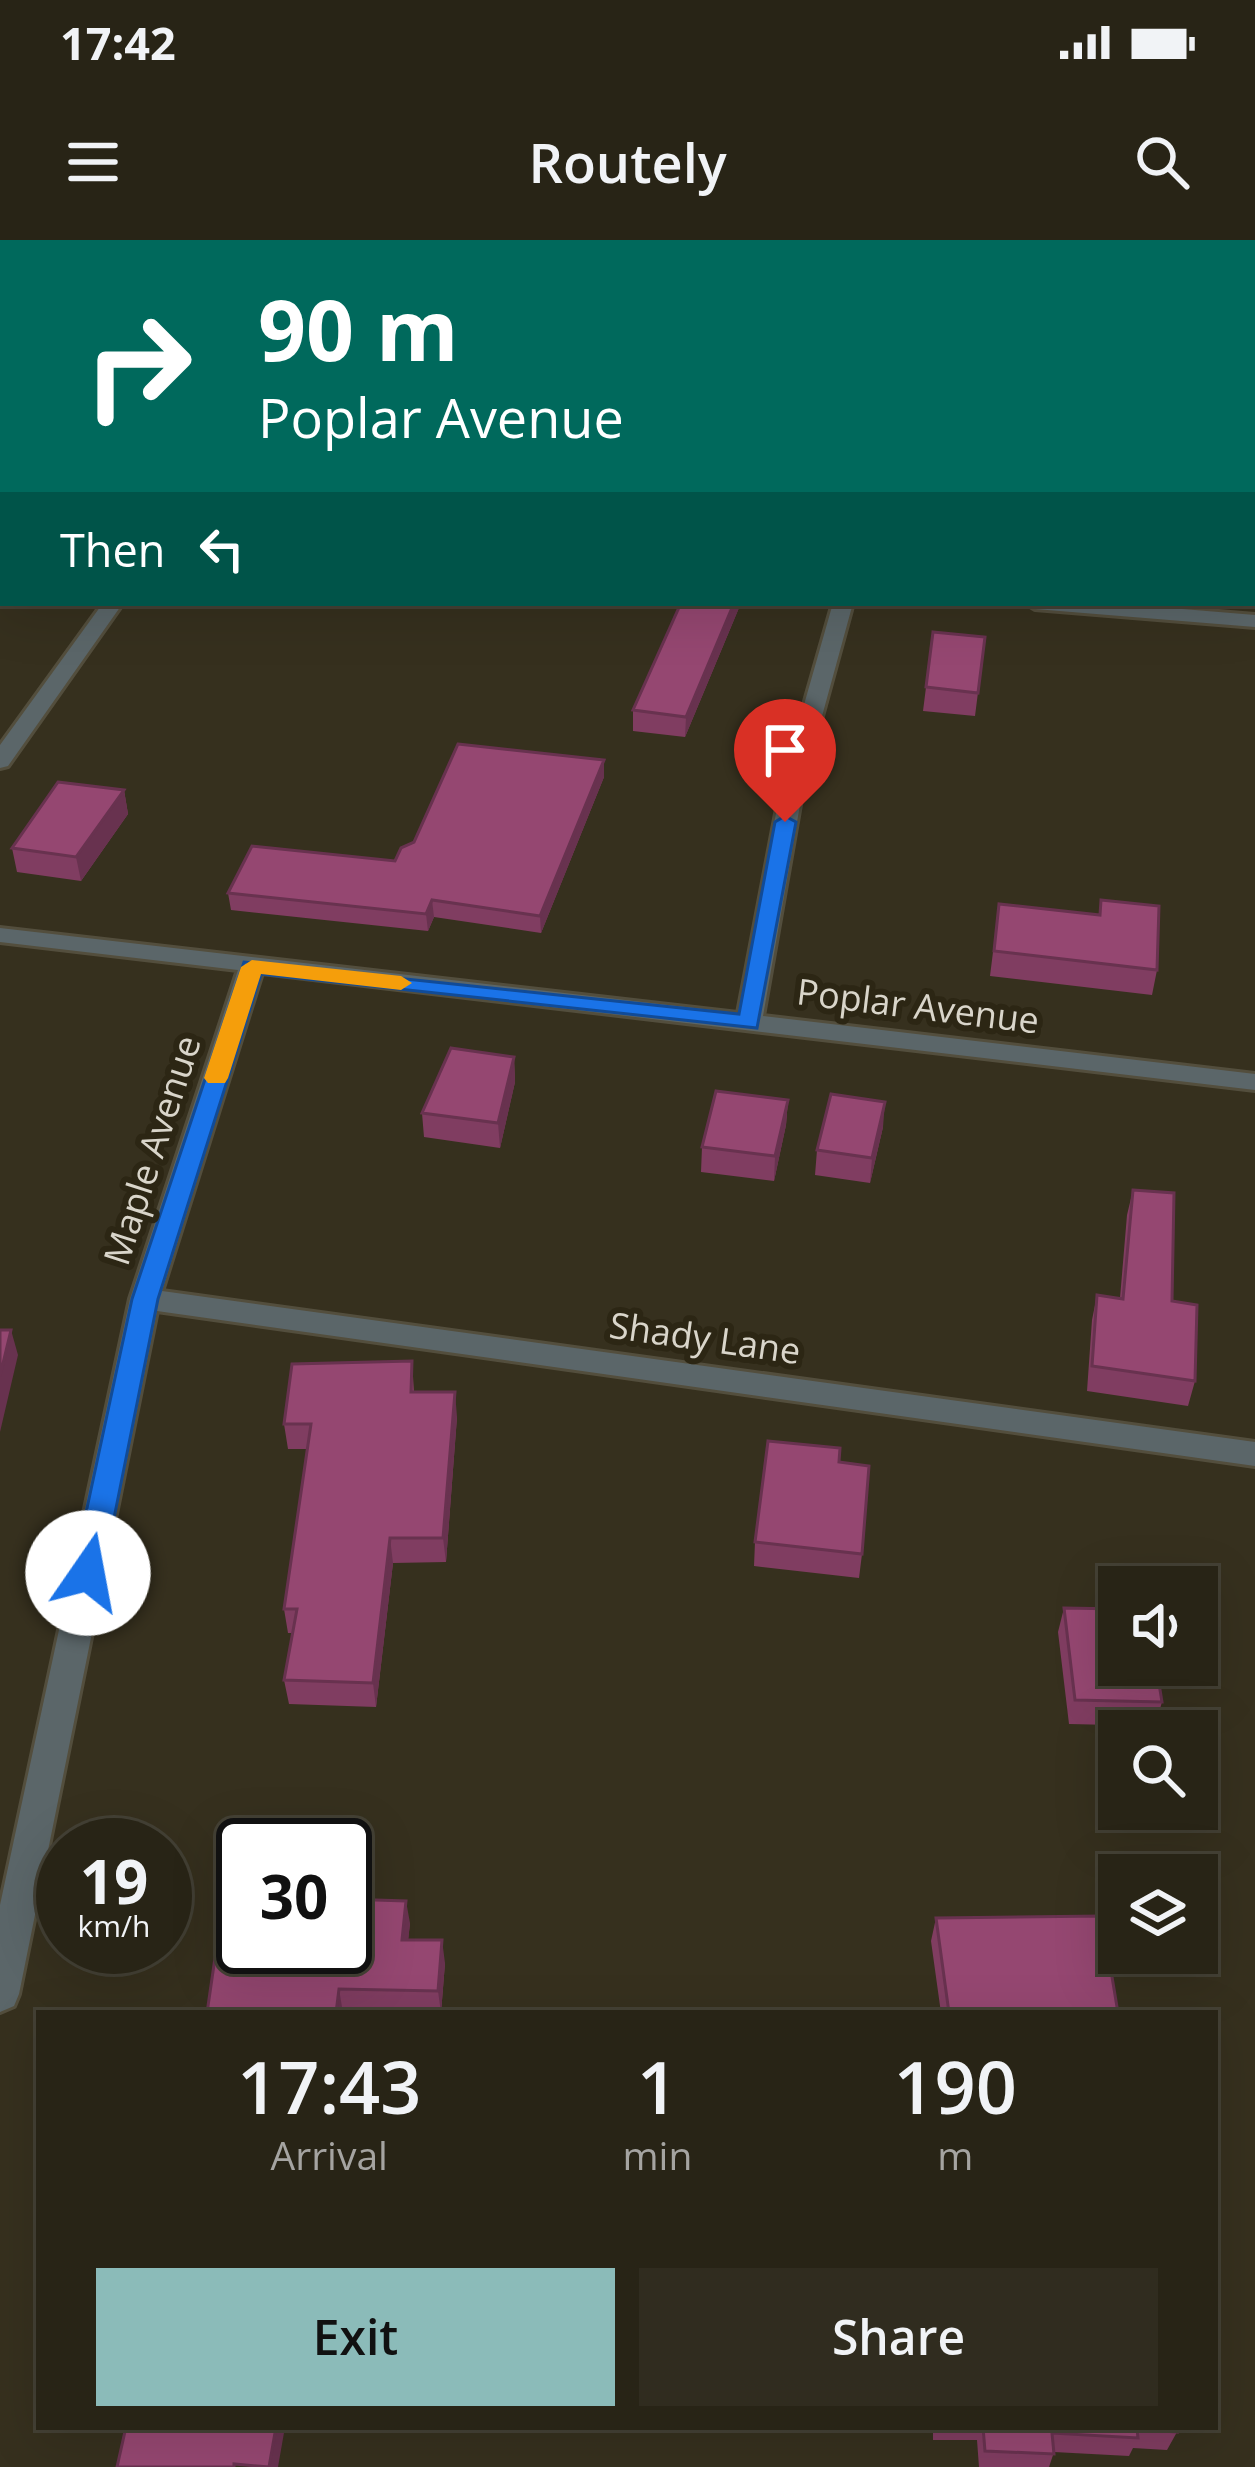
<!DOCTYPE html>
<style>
:root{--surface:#282416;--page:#302c1f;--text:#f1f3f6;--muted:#a5a4a1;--line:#444135;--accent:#8bbbb9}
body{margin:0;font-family:"Open Sans",sans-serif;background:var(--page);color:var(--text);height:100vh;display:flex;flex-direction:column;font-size:45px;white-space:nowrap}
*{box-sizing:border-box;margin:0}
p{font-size:39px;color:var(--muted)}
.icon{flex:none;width:66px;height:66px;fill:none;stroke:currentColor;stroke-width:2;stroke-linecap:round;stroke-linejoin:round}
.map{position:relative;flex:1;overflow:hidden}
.side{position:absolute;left:36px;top:1770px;width:1182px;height:420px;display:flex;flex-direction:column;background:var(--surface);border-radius:0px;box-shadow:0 12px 48px #0002,0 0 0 3px var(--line)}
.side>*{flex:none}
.banner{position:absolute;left:0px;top:0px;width:1257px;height:366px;box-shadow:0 12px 48px #0002,0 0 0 3px var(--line);background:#00695c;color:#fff;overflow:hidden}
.controls{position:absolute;left:1098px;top:1326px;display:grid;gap:24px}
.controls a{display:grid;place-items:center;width:120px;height:120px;border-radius:0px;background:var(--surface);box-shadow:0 12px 48px #0002,0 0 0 3px var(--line);font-size:60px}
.speed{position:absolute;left:36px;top:1578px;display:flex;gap:24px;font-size:60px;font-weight:700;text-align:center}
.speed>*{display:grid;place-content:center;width:156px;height:156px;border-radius:50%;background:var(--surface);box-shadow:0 12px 48px #0002,0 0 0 3px var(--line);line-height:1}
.speed small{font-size:30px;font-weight:400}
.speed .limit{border:6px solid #111;border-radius:18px;background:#fff;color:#111}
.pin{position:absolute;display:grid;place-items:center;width:102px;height:102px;color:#fff;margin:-123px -51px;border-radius:50% 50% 50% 0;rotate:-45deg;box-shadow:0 0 12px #0007}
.pin .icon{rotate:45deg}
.me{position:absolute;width:132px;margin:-66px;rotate:12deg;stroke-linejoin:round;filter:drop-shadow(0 0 9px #0008)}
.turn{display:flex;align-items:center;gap:42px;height:252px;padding:0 60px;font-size:54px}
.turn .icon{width:156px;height:156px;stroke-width:2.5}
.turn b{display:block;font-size:84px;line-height:102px}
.then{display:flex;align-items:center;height:114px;padding:0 60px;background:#0003;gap:24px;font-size:45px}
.eta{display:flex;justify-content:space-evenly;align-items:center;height:204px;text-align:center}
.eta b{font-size:72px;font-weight:600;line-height:84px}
.action{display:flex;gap:24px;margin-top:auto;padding:24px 60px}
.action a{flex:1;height:138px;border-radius:0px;background:var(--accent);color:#111;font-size:48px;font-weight:600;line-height:138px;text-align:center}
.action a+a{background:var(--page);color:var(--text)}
.status{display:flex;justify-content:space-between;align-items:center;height:84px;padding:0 60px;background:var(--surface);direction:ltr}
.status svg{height:33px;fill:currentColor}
header{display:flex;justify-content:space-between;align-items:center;height:156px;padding:0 60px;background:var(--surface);font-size:54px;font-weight:600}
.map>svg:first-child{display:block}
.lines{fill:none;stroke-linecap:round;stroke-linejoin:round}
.stream{fill:#296d95;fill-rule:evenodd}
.minor-casing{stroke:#534e3d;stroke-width:6}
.minor{fill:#5b6669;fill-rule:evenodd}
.wall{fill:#803d61}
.shaded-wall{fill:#68324f}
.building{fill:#954771;stroke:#68324f;stroke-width:3}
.route{fill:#1a73e8;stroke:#114b97;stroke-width:3}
.slow{fill:#f59e0b}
.labels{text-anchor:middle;stroke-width:12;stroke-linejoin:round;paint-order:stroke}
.street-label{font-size:36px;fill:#d9d5ca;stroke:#2c2614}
</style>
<div class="status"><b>17:42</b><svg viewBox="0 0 49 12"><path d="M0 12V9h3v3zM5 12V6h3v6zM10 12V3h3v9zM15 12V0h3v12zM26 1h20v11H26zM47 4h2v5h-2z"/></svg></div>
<header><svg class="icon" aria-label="menu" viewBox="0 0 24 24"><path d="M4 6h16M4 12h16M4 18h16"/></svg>Routely<svg class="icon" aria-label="search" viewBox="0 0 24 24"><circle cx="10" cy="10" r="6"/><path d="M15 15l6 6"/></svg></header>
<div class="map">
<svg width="1255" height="2227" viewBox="0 0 1255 2227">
<rect width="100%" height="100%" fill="#36301e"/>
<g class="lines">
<path class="stream" d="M1254 101H1255V109H1254Z"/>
<g class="minor-casing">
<path id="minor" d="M121 0H137L120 3Z
M0 54H3V64H0Z
M1254 182H1255V192H1254Z
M0 270H3V282H0Z
M1254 274H1255V287H1254Z
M103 363H123L8 526 0 528V505Z
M833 363H853L804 542 763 776 1255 834V850L262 733 162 1051 1255 1202V1226L157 1071 19 1754 14 1766 0 1772V1665L130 1059 238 730 0 702V688L738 773 782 542Z
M1025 363H1110L1255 375V387L1035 369Z"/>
</g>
<use href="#minor" class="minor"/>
</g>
<path class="wall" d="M741 363 685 497 633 491V470Z
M933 392 985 397 975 476 923 471Z
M604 520V537L541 693 434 677 428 691 231 670 228 653 395 621Z
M124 550 128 574 81 641 17 632 12 608Z
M1101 660 1157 730 1152 755 990 736 999 664 1099 675Z
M514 817 515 842 500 908 424 897 422 873Z
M788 860 786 885 774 941 701 932 702 907Z
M883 887 870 943 815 935 817 910Z
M1133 950 1172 1061 1195 1141 1188 1166 1087 1151 1092 1080 1097 1055 1120 1058 1127 975Z
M412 1121 414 1152 457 1177 446 1322 393 1323 376 1467 289 1464 284 1440 293 1393H288L284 1369 307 1209H288L284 1184Z
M839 1222 862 1314 859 1338 754 1326 755 1302Z
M1064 1368 1162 1462 1155 1486 1069 1484 1058 1392Z
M351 1610 355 1633 352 1659 410 1683 408 1700 445 1723 441 1773 343 1771 207 1773Z
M936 1678 1118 1773H941L931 1701Z
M933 2187H1176L1177 2192 1167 2210 1133 2208 1129 2216 1054 2212 1049 2227H979L977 2200H933Z"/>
<path class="shaded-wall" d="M734 363H741L685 497 686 477Z
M604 520V537L541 693 540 676Z
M124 550 128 574 81 641 76 617Z
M432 660 434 677 428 691 426 674Z
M514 817 515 842 500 908 498 883Z
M788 860 786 885 774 941 775 916Z
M885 862 883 887 870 943 872 918Z
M11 1090 18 1115 0 1192V1136Z
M455 1152 457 1177 446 1322 443 1298Z
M390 1298 393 1323 376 1467 373 1443Z
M351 1610 355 1633 349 1682 345 1658Z
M406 1661 410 1683 406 1722 402 1700Z
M442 1700 445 1723 441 1773 438 1751Z
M339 1749 343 1773H336Z
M276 2187H285L278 2227H269Z"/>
<path class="building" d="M681 363H734L686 477 633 470Z
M933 392 985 397 978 453 926 447Z
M458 504 604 520 540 676 432 660 426 674 228 653 252 606 395 621 401 608 414 602Z
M58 542 124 550 76 617 12 608Z
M1101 660 1159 666 1157 730 994 711 999 664 1100 675Z
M451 808 514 817 498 883 422 873Z
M716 851 788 860 775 916 702 907Z
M831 854 885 862 872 918 817 910Z
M1133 950 1174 953 1172 1061 1197 1065 1195 1141 1092 1126 1097 1055 1123 1059Z
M0 1090H11L0 1136Z
M412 1121 411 1152H455L443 1298H390L373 1443 284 1440 297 1369H284L311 1184H284L292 1124Z
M768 1201 840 1208 839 1222 869 1226 862 1314 755 1302Z
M1064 1368 1119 1369V1425H1156L1162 1462 1075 1460Z
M231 1607H243V1707H345V1659L406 1661 402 1700H442L438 1751 339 1749 336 1773H207Z
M345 1610H351L345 1658Z
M1102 1676 1118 1773H949L936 1678Z
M126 2187H276L269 2227 234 2224V2227H117Z
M983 2187H1176L1177 2192 1137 2189 1138 2198 1052 2193 1054 2214 985 2211Z"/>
<path class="route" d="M785 576 796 582 757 788 261 734 158 1059 103 1333 98 1341H77L73 1333 132 1059 244 722 739 774 775 582Z"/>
<path class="slow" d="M252 720 401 736 412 743 401 750 261 734 228 838 225 843H208L204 838 241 727Z"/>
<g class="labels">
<g class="street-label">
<text transform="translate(918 766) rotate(7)" y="13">Poplar Avenue</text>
<text transform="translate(152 910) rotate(-72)" y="13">Maple Avenue</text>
<text transform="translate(705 1098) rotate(8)" y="13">Shady Lane</text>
</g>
</g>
</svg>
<div class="controls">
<a><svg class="icon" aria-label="sound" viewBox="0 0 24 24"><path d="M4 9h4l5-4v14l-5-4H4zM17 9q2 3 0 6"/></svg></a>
<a><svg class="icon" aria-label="search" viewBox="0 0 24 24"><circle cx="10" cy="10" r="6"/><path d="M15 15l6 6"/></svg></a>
<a><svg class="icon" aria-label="layers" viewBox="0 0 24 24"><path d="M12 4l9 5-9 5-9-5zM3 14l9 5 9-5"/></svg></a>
</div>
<div class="speed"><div>19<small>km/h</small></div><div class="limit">30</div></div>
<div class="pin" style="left:785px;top:582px;background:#d93025"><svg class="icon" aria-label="arrive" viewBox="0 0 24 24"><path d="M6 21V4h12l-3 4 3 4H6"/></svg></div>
<svg class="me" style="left:88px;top:1333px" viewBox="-20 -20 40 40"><circle r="19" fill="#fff"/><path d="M0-13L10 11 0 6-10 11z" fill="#1a73e8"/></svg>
<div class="banner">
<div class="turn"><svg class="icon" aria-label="right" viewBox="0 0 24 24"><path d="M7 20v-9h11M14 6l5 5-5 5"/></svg><div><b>90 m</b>Poplar Avenue</div></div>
<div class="then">Then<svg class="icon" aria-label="left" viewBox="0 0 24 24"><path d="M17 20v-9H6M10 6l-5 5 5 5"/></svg></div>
</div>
<section class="side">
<div class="eta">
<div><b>17:43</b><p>Arrival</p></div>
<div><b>1</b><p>min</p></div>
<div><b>190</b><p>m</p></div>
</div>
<div class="action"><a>Exit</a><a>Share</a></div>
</section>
</div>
